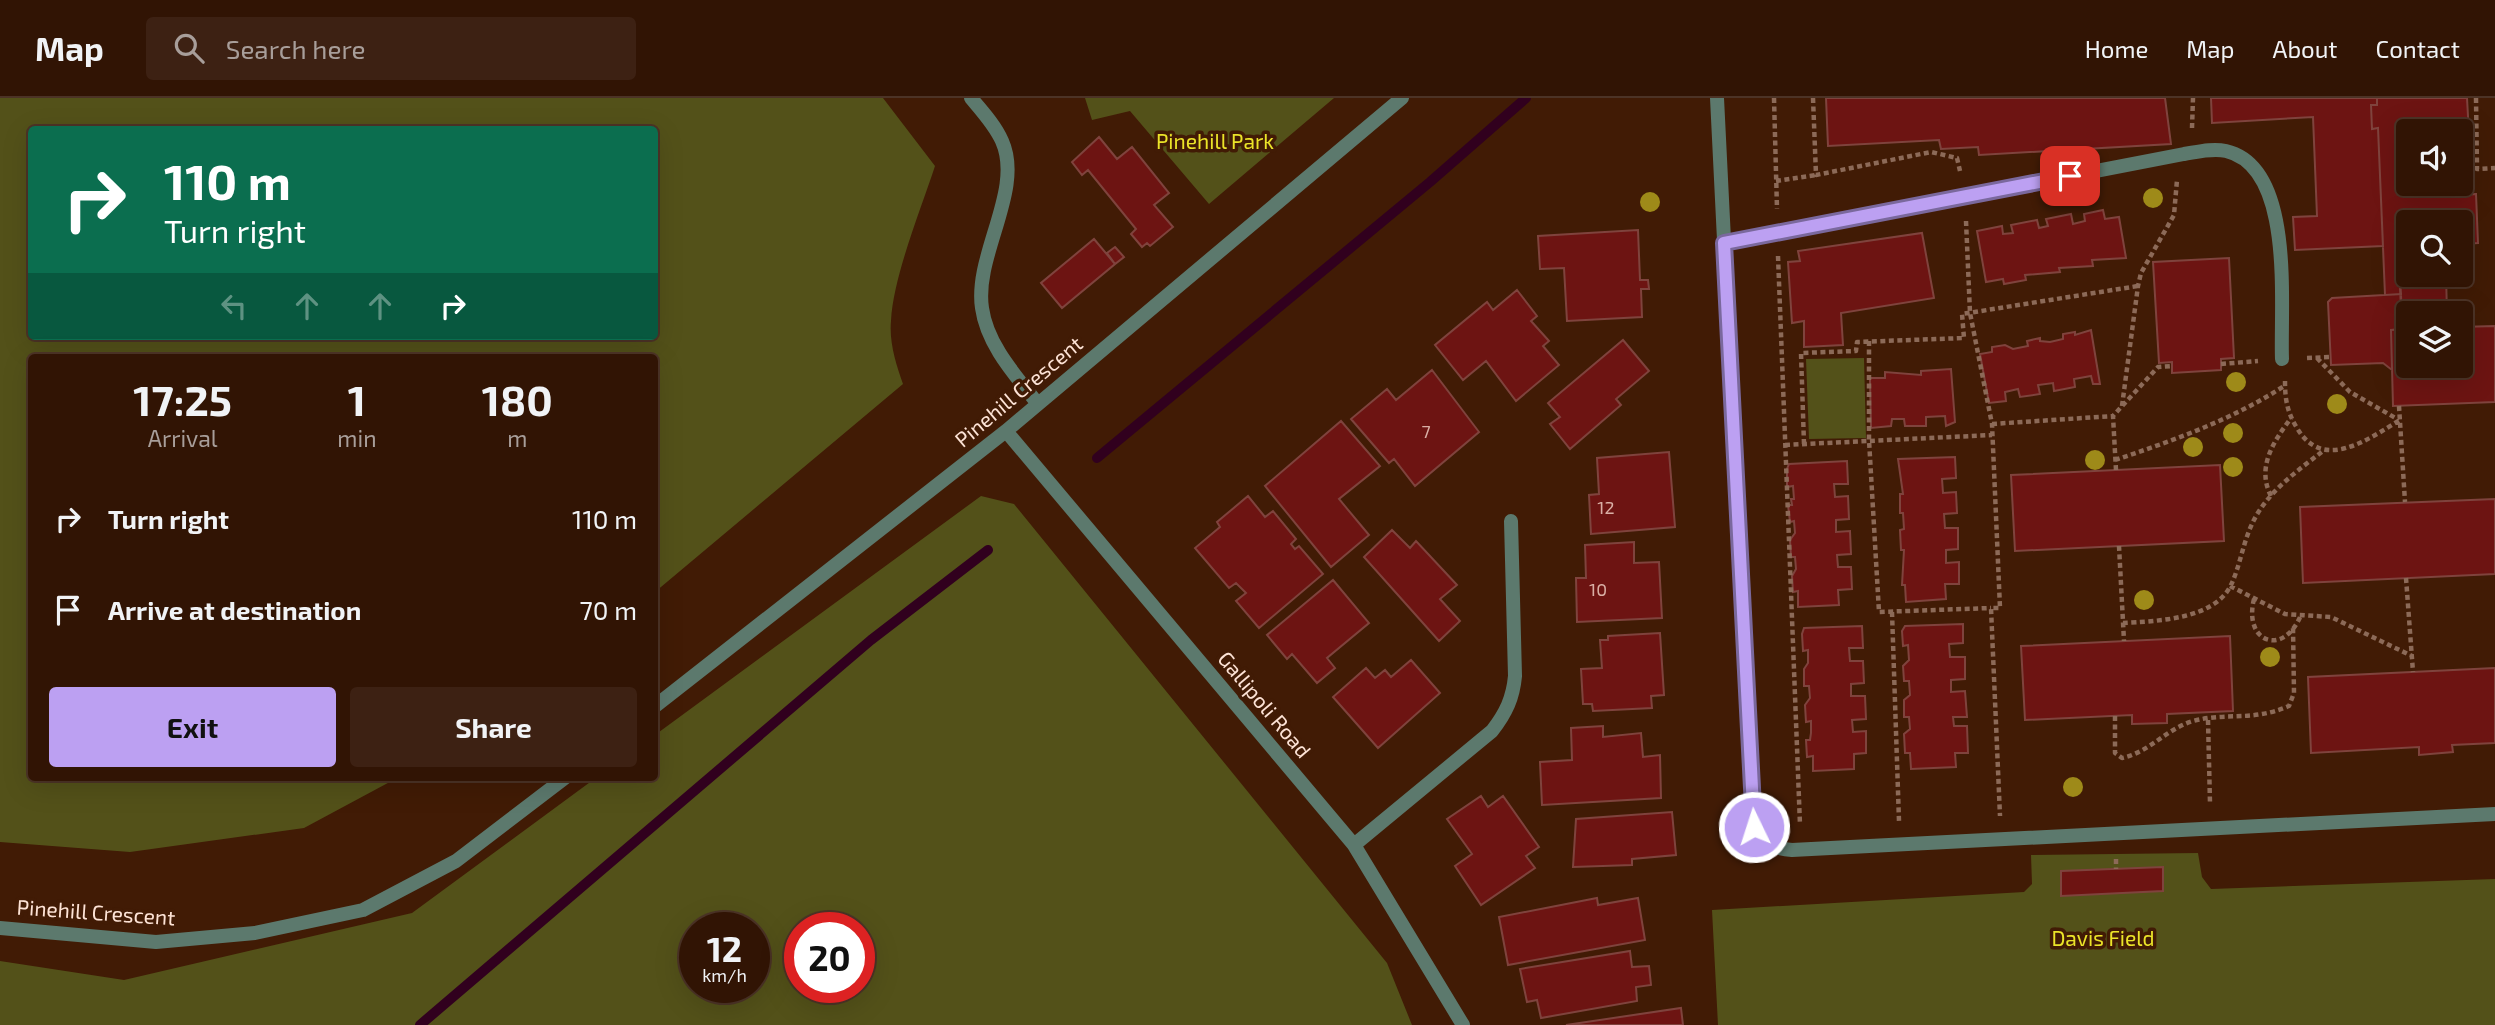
<!DOCTYPE html>
<style>
:root{--surface:#311404;--page:#3d2113;--text:#f1f3f6;--muted:#a89e9a;--line:#4c3326;--accent:#bca0f2}
body{margin:0;font-family:"Exo 2",sans-serif;background:var(--page);color:var(--text);height:100vh;display:flex;flex-direction:column;font-size:26px;white-space:nowrap}
*{box-sizing:border-box;margin:0}
p{font-size:23px;color:var(--muted)}
.icon{flex:none;width:38px;height:38px;fill:none;stroke:currentColor;stroke-width:2;stroke-linecap:round;stroke-linejoin:round}
.map{position:relative;flex:1;overflow:hidden}
.sheet{position:absolute;left:28px;top:256px;width:630px;height:427px;display:flex;flex-direction:column;background:var(--surface);border-radius:7px;box-shadow:0 7px 28px #0002,0 0 0 2px var(--line)}
.sheet>*{flex:none}
.hud{position:absolute;left:28px;top:28px;width:630px;height:214px;border-radius:7px;box-shadow:0 7px 28px #0002,0 0 0 2px var(--line);background:#0b6e4f;color:#fff;overflow:hidden}
.controls{position:absolute;left:2396px;top:21px;display:grid;gap:14px}
.controls a{display:grid;place-items:center;width:77px;height:77px;border-radius:7px;background:var(--surface);box-shadow:0 7px 28px #0002,0 0 0 2px var(--line);font-size:35px}
.speed{position:absolute;left:679px;top:814px;display:flex;gap:14px;font-size:35px;font-weight:700;text-align:center}
.speed>*{display:grid;place-content:center;width:91px;height:91px;border-radius:50%;background:var(--surface);box-shadow:0 7px 28px #0002,0 0 0 2px var(--line);line-height:1}
.speed small{font-size:18px;font-weight:400}
.speed .limit{border:10px solid #d22;background:#fff;color:#111}
.pin{position:absolute;display:grid;place-items:center;width:60px;height:60px;color:#fff;margin:-30px;border-radius:14px;box-shadow:0 4px 10px #0006}
.me{position:absolute;width:77px;margin:-38px;rotate:356deg;stroke-linejoin:round;filter:drop-shadow(0 0 5px #0008)}
.turn{display:flex;align-items:center;gap:24px;height:147px;padding:0 21px;font-size:32px}
.turn .icon{width:91px;height:91px;stroke-width:2.5}
.turn b{display:block;font-size:49px;line-height:60px}
.lanes{display:flex;align-items:center;height:66px;padding:0 21px;background:#0003;justify-content:center;gap:35px;direction:ltr}
.lanes .off{opacity:.35}
.eta{display:flex;justify-content:space-evenly;align-items:center;height:119px;text-align:center}
.eta b{font-size:42px;font-weight:700;line-height:49px}
.button{display:flex;gap:14px;margin-top:auto;padding:14px 21px}
.button a{flex:1;height:80px;border-radius:7px;background:var(--accent);color:#111;font-size:28px;font-weight:700;line-height:80px;text-align:center}
.button a+a{background:var(--page);color:var(--text)}
ul{padding:0;list-style:none}
li{display:flex;align-items:center;gap:21px;height:91px;padding:0 21px}
li div{flex:1}
li b{display:block;font-size:26px}
li em{font-style:normal}
header{display:flex;align-items:center;gap:42px;box-sizing:border-box;height:98px;padding:0 35px;background:var(--surface);border-bottom:2px solid var(--line)}
header strong{font-size:33px}
nav{display:flex;gap:38px;margin-inline-start:auto;font-size:24px}
.search{width:490px;height:63px;background:var(--page);display:flex;align-items:center;gap:18px;box-sizing:border-box;padding:0 24px;border-radius:7px;color:var(--muted);font-size:26px}
.map>svg:first-child{display:block}
.green{fill:#535119;fill-rule:evenodd}
.lines{fill:none;stroke-linecap:round;stroke-linejoin:round}
.stream{stroke:#31001e;stroke-width:10}
.building{fill:#6d1412;stroke:#7f433d;stroke-width:2}
.path{stroke:#8c6a58;stroke-width:4.5;stroke-dasharray:5 3.5;stroke-linecap:butt}
.service{stroke:#5c796d;stroke-width:14}
.minor{stroke:#5c796d;stroke-width:14}
.tree{fill:#9e8a19}
.route-casing{stroke:#7a689d;stroke-width:18}
.route{stroke:#bca0f2;stroke-width:12}
.labels{text-anchor:middle;stroke-width:7;stroke-linejoin:round;paint-order:stroke}
.number-label{font-size:18px;fill:#d9afa5}
.park-label{font-size:21px;fill:#ebe429;stroke:#411b05}
.street-label{font-size:21px;fill:#fde3d6;stroke:#411b05}
</style>
<header>
<strong>Map</strong>
<div class="search"><svg class="icon" aria-label="search" viewBox="0 0 24 24"><circle cx="10" cy="10" r="6"/><path d="M15 15l6 6"/></svg>Search here</div>
<nav><a>Home</a><a>Map</a><a>About</a><a>Contact</a></nav>
</header>
<div class="map">
<svg width="2495" height="927" viewBox="0 0 2495 927">
<rect width="100%" height="100%" fill="#411b05"/>
<path class="green" d="M0 0H883L935 68C921 111 893 179 891 223 889 244 896 266 903 286L655 494 654 259H32V679H399L304 730 130 754 0 744ZM32 32H654V238H32Z
M1085 0H1334L1209 106 1130 13 1092 22Z
M1864 260 1866 340 1809 341 1806 261Z
M981 398 1014 406 1387 865 1412 927H0V863L124 882 412 815 597 679H654L655 637ZM695 830H754V889H695ZM800 830H859V889H800Z
M2198 755 2202 779 2211 791 2495 781V927H1718L1712 812 2024 794 2032 786 2031 757Z"/>
<g class="lines">
<path class="stream" d="M1097 360 1430 84 1526 0
M420 927 871 542 988 452"/>
</g>
<path class="building" d="M1826 0H2165L2171 46 1979 57 1978 49 1941 51 1939 42 1828 48Z
M2211 0H2377V7H2371L2372 31 2378 30 2383 148 2295 152 2293 119 2317 118 2313 19 2212 25Z
M2377 0H2467L2470 55H2460V33H2408V86H2428L2429 97 2476 96 2478 145 2460 146V124H2408V149H2398L2401 196 2385 197 2378 30 2372 31 2371 7H2377Z
M1099 39 1117 61 1132 49 1169 95 1154 107 1173 129 1150 148 1147 145 1142 149 1131 136 1136 131 1088 72 1082 77 1072 64Z
M2103 112 2105 121 2119 119 2126 160 2092 162 2093 168 2059 170 2060 174 2025 177 2026 182 2004 186 2003 181 1986 184 1977 133 2002 128 2003 136 2013 135 2011 127 2037 122 2039 130 2048 128 2046 121 2071 116 2073 126 2085 123 2084 116Z
M1638 132 1640 182H1648L1649 191H1641L1642 219 1567 223 1564 170 1540 171 1538 138Z
M1922 135 1934 200 1841 215 1843 247 1804 249V223L1792 225 1788 164 1800 163 1798 153Z
M1094 141 1115 166 1062 210 1041 185Z
M1115 149 1124 159 1115 166 1107 155Z
M2398 149H2408V177H2446L2447 215H2408V231H2402Z
M2229 160 2234 260 2221 261V272L2172 275V264L2159 265 2153 164Z
M1517 192 1537 218 1531 223 1549 243 1543 248 1559 267 1516 303 1486 263 1463 282 1435 247 1487 204 1493 212Z
M2401 196 2402 231 2391 232 2392 272 2383 265 2331 267 2328 204 2332 200Z
M2495 228V304L2393 308 2391 232 2408 231V268H2460V229Z
M2091 232 2100 286H2093L2091 278 2074 281 2075 289 2054 293 2053 285 2038 287 2040 296 2020 299 2018 291 2005 294 2006 303 1989 305 1980 256 1992 254V249L2005 247 2013 251 2028 248 2027 243 2040 240V243L2050 244 2063 241V236L2075 234V237Z
M1623 242 1649 273 1616 301 1621 307 1570 351 1550 326 1560 319 1548 305Z
M1951 271 1955 324 1946 328 1945 318 1926 319V328H1905L1904 321H1892L1891 328 1871 330 1870 280H1885V274L1921 277V273Z
M1432 272 1479 334 1415 388 1394 361 1389 365 1351 321 1387 291 1396 302Z
M1341 323 1380 368 1339 401 1369 437 1331 469 1265 388Z
M1669 354 1675 429 1591 436 1589 397 1599 396 1597 360Z
M1955 359 1956 380 1942 381 1943 395 1956 394 1957 415 1944 416 1945 430H1958V451L1946 452V465L1959 464V486H1945L1946 501 1906 504 1905 487H1902L1904 452H1901L1900 432 1904 431 1903 415H1900V396H1903L1898 361Z
M1847 363 1848 386H1834L1835 399 1848 398 1849 421 1836 422V434L1850 433 1851 456 1837 457 1838 469H1851L1852 491 1838 492 1839 507 1798 509V493L1793 494 1792 478 1796 471 1795 459H1791L1790 442 1795 435 1794 423 1790 424 1788 407H1792L1791 401H1794L1793 388 1787 389V371L1789 366Z
M2220 367 2224 443 2015 453 2011 377Z
M1248 398 1265 419 1273 413 1296 441 1291 446 1295 451 1299 448 1323 476 1259 530 1236 503 1246 495 1236 485 1229 490 1195 450 1220 429 1217 424Z
M2495 401V476L2303 485 2300 409Z
M1392 432 1410 450 1416 443 1457 487 1440 501 1460 523 1439 543 1364 459Z
M1634 444V465L1659 464 1662 520 1577 524 1576 480H1586L1585 447Z
M1333 482 1369 525 1327 560 1335 570 1317 585 1292 556 1287 561 1267 537Z
M1963 526V545L1949 546 1950 559H1965V581L1951 582V594L1965 593 1967 619H1953L1954 628H1967L1968 655H1955L1956 669 1911 671 1910 655H1905L1904 636 1910 631 1909 619H1904V602L1910 597 1909 583H1904L1903 568 1909 562 1908 547 1903 548 1902 533 1905 528Z
M1862 528 1863 550H1849L1850 563H1863L1864 585 1851 586V598H1865L1866 621 1852 622 1853 634 1866 633V655L1854 656V671L1813 673V658L1807 659 1806 642H1810L1811 635V623L1806 624 1805 607 1810 600 1809 588H1804V571L1808 565V552L1803 553 1802 536 1804 530Z
M1660 535 1664 597 1651 598 1652 610 1593 613 1592 606H1583L1581 571 1602 570 1600 542H1608V538Z
M2230 538 2233 613 2167 616V625L2132 626V617L2025 622 2021 548Z
M1411 562 1440 595 1378 650 1333 599 1366 570 1375 580 1385 572 1391 579Z
M2495 570V645L2452 647 2453 654 2419 657V649L2311 655 2308 579Z
M1603 628V639L1641 635 1643 659 1660 657 1661 700 1542 707 1540 664 1572 662 1571 630Z
M1481 698 1488 709 1503 698 1539 749 1526 758 1535 770 1481 807 1455 768 1472 756 1447 721Z
M1672 714 1676 757 1632 761V767L1573 769 1576 721Z
M2163 769V793L2061 798V773Z
M1597 800 1598 807 1638 800 1645 842 1508 867 1499 819Z
M1630 853 1632 869 1649 868 1651 887 1636 889 1637 903 1541 920 1537 902 1527 904 1520 871Z
M1681 910 1683 927H1566Z"/>
<g class="lines">
<path class="path" d="M1774 0 1777 111
M1813 0 1816 77 1931 54 1957 60 1960 73
M2476 0 2477 71 2495 70
M2192 30 2193 0
M1776 83 1816 77
M1966 123 1970 215 1992 326 2000 510H1991L2000 718
M1778 158 1800 727
M1869 243V342L1879 514 1991 510
M2307 260 2331 259
M2317 260 2350 294 2399 322
M2221 266 2258 263
M2285 283C2285 301 2287 314 2297 330 2323 374 2367 342 2400 322
M2122 308 2138 188 2141 175 2174 117 2177 82
M2399 308 2405 404
M1992 326 2113 318
M1804 346 1801 255 1856 253 1857 244 1964 240 1962 216 2138 188
M1785 347 1992 337
M2115 362C2172 343 2234 321 2284 288
M2116 372 2113 318 2158 269 2172 268
M2271 398C2256 369 2274 343 2291 320
M2119 448 2124 543
M2406 480 2413 574
M2230 488 2285 516 2331 519 2412 558
M2254 501C2243 544 2283 560 2301 517
M1892 514 1899 723
M2123 525C2156 523 2214 522 2231 487 2240 468 2243 445 2252 426 2266 395 2297 373 2323 353
M2115 618V655L2122 660C2150 654 2166 631 2193 623 2227 614 2252 624 2289 608L2294 595 2293 529
M2208 622 2210 705
M2116 761V771"/>
<path class="service" d="M1717 0 1751 689C1753 727 1747 748 1792 752L2495 716
M1724 145 2184 56C2197 54 2212 50 2226 53 2295 69 2280 206 2282 261"/>
<path class="minor" d="M971 0C982 13 995 27 1002 43 1024 92 974 157 982 210 987 247 1016 278 1038 306
M1006 333 1354 747 1463 927
M654 609 1006 333 1402 0
M1354 747 1492 633C1506 615 1513 600 1515 578L1511 423
M0 830 156 844 255 835 363 812 456 763 566 679"/>
</g>
<g class="tree">
<circle cx="2153" cy="100" r="10"/>
<circle cx="1650" cy="104" r="10"/>
<circle cx="2236" cy="284" r="10"/>
<circle cx="2337" cy="306" r="10"/>
<circle cx="2233" cy="335" r="10"/>
<circle cx="2193" cy="349" r="10"/>
<circle cx="2095" cy="362" r="10"/>
<circle cx="2233" cy="369" r="10"/>
<circle cx="2144" cy="502" r="10"/>
<circle cx="2270" cy="559" r="10"/>
<circle cx="2073" cy="689" r="10"/>
</g>
<g class="lines">
<g class="route-casing">
<path id="route" d="M1754 729 1724 145 2070 78"/>
</g>
<use href="#route" class="route"/>
</g>
<g class="labels">
<g class="number-label">
<text x="1426" y="340">7</text>
<text x="1606" y="416">12</text>
<text x="1598" y="498">10</text>
</g>
<g class="park-label">
<text x="1215" y="51">Pinehill Park</text>
<text x="2103" y="848">Davis Field</text>
</g>
<g class="street-label">
<text transform="translate(1019 294) rotate(-40)" y="7">Pinehill Crescent</text>
<text transform="translate(1264 607) rotate(50)" y="7">Gallipoli Road</text>
<text transform="translate(96 815) rotate(4)" y="7">Pinehill Crescent</text>
</g>
</g>
</svg>
<div class="controls">
<a><svg class="icon" aria-label="sound" viewBox="0 0 24 24"><path d="M4 9h4l5-4v14l-5-4H4zM17 9q2 3 0 6"/></svg></a>
<a><svg class="icon" aria-label="search" viewBox="0 0 24 24"><circle cx="10" cy="10" r="6"/><path d="M15 15l6 6"/></svg></a>
<a><svg class="icon" aria-label="layers" viewBox="0 0 24 24"><path d="M12 4l9 5-9 5-9-5zM3 14l9 5 9-5"/></svg></a>
</div>
<div class="speed"><div>12<small>km/h</small></div><div class="limit">20</div></div>
<div class="pin" style="left:2070px;top:78px;background:#d93025"><svg class="icon" aria-label="arrive" viewBox="0 0 24 24"><path d="M6 21V4h12l-3 4 3 4H6"/></svg></div>
<svg class="me" style="left:1754px;top:729px" viewBox="-20 -20 40 40"><circle r="17" fill="#bca0f2" stroke="#fff" stroke-width="3"/><path d="M0-11L8 9 0 5-8 9z" fill="#fff"/></svg>
<div class="hud">
<div class="turn"><svg class="icon" aria-label="right" viewBox="0 0 24 24"><path d="M7 20v-9h11M14 6l5 5-5 5"/></svg><div><b>110 m</b>Turn right</div></div>
<div class="lanes"><svg class="icon off" aria-label="left" viewBox="0 0 24 24"><path d="M17 20v-9H6M10 6l-5 5 5 5"/></svg><svg class="icon off" aria-label="ahead" viewBox="0 0 24 24"><path d="M12 20V5M6 11l6-6 6 6"/></svg><svg class="icon off" aria-label="ahead" viewBox="0 0 24 24"><path d="M12 20V5M6 11l6-6 6 6"/></svg><svg class="icon" aria-label="right" viewBox="0 0 24 24"><path d="M7 20v-9h11M14 6l5 5-5 5"/></svg></div>
</div>
<section class="sheet">
<div class="eta">
<div><b>17:25</b><p>Arrival</p></div>
<div><b>1</b><p>min</p></div>
<div><b>180</b><p>m</p></div>
</div>
<ul>
<li><svg class="icon" aria-label="right" viewBox="0 0 24 24"><path d="M7 20v-9h11M14 6l5 5-5 5"/></svg><div><b>Turn right</b></div><em>110 m</em></li>
<li><svg class="icon" aria-label="arrive" viewBox="0 0 24 24"><path d="M6 21V4h12l-3 4 3 4H6"/></svg><div><b>Arrive at destination</b></div><em>70 m</em></li>
</ul>
<div class="button"><a>Exit</a><a>Share</a></div>
</section>
</div>
